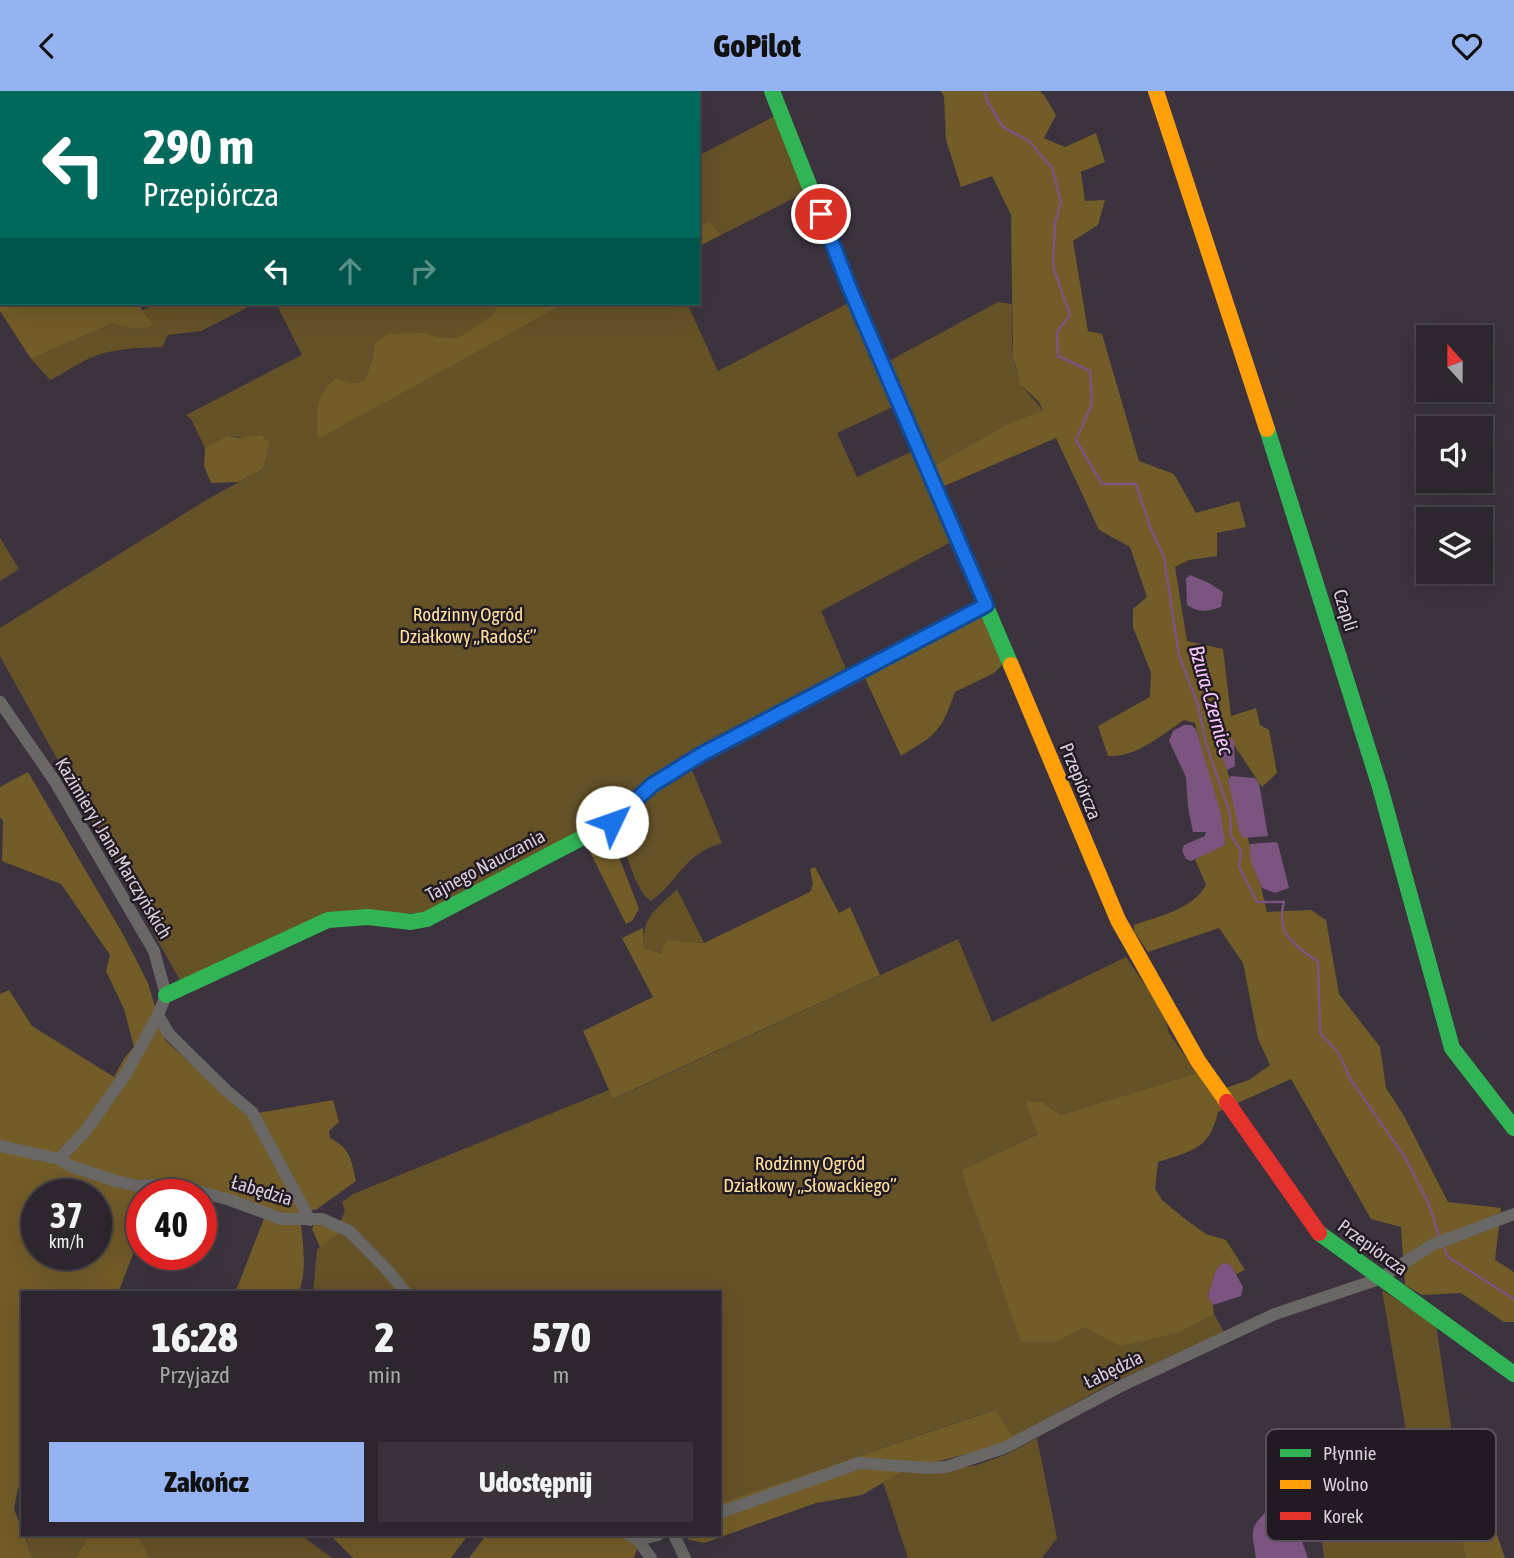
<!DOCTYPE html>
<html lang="pl">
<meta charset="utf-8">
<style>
:root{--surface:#2d262e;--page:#39323a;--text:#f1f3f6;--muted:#a7a5aa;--line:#48434a;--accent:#95b2f1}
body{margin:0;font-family:"Asap Condensed",sans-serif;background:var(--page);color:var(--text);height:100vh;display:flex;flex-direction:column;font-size:26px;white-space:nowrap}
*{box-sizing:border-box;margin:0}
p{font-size:23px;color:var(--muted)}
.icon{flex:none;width:38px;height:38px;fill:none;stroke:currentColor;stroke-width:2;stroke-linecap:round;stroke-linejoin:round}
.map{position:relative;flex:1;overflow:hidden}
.panel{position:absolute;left:21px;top:1200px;width:700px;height:245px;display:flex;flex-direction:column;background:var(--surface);border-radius:0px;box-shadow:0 7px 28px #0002,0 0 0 2px var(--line)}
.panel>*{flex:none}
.top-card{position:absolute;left:0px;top:0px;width:700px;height:214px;box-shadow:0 7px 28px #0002,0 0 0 2px var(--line);background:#00695c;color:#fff;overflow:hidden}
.needle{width:46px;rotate:339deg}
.tools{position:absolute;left:1416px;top:234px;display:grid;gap:14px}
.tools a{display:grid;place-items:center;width:77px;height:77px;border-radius:0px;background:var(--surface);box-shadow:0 7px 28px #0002,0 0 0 2px var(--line);font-size:35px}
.speed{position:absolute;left:21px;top:1088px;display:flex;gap:14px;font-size:35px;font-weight:700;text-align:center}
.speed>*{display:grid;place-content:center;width:91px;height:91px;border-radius:50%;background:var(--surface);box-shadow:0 7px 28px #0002,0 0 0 2px var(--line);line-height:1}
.speed small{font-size:18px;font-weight:400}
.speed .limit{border:10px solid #d22;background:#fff;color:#111}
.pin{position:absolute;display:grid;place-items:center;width:60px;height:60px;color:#fff;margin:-30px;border:4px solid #fff;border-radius:50%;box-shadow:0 2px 7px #0007}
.me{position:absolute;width:77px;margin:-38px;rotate:48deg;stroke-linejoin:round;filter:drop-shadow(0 0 5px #0008)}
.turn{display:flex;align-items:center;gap:24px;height:147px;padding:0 28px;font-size:32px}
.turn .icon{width:91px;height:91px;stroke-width:2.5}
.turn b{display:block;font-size:49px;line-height:60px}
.lanes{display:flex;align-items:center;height:66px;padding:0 28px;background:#0003;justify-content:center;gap:35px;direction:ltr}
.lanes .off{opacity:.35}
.eta{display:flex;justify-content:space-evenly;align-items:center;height:119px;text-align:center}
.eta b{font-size:42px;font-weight:800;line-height:49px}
.cta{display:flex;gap:14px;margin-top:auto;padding:14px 28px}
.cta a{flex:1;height:80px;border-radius:0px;background:var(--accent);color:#111;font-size:28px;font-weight:800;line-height:80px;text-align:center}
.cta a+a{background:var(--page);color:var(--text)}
header{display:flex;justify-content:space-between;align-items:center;height:91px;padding:0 28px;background:var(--accent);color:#111;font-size:32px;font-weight:800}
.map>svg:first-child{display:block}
.green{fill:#665227}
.forest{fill:#725c28;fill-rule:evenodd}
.water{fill:#7b5580}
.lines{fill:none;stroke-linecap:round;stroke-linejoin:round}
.stream{stroke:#7b5580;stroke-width:2.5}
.street{stroke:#6a6866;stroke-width:12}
.fast{stroke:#30b455;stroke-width:16}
.slow{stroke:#ff9f0a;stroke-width:16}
.jam{stroke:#e5322d;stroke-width:16}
.route-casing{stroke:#114b97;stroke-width:18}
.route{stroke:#1a73e8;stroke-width:12}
.labels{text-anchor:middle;stroke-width:5;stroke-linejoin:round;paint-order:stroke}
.street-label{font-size:19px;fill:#dacedb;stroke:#221a23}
.park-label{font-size:19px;fill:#ffe19d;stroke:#221a23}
.water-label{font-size:21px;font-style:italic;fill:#f8c7ff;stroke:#221a23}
.key{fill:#221a23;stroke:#59505a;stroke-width:2}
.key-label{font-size:19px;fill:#dacedb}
</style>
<header><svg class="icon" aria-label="back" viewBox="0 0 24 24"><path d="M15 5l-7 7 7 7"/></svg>GoPilot<svg class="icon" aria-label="heart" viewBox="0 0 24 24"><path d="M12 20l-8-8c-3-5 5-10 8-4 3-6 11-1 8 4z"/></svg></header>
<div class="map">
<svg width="1514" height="1467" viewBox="0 0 1514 1467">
<rect width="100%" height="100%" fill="#3c333e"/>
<path class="green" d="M775 25 806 101 721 144 710 130 698 136V65Z
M998 211 1012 213C1012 238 1010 266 1020 290 1024 301 1037 309 1043 321L1011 331 933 375 889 270Z
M157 212H256L201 240 168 244 162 256C138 257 112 257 90 267 76 273 64 283 50 289L31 268 111 233 136 238 153 235 142 220Z
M276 212H500L491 225 461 246 445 247 428 243 374 253V263L365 289 354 292 337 287 318 347 566 212H687L718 280 848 212 895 315 837 342 857 386 915 359 951 451 821 520 847 580 602 730 426 822 325 824 182 893 0 565V537L208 408 263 378 270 352 228 344 205 357 191 328 186 324 302 264Z
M0 447 19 478 0 490Z
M690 674 722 752C682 764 682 787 651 810 635 801 623 752 617 733Z
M677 798 704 852 666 849 662 862 644 857C642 824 655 820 677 798Z
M958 848 992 931 1126 866 1164 922 1169 942 1197 982 1061 1024 1042 1011 1025 1010 1039 1042 961 1079 1057 1251 1085 1236 1181 1241 1214 1223 1224 1241 1114 1291 1013 1346 994 1319 719 1412V1202H313L317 1159 340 1131 345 1120 342 1111 353 1103 609 999 614 1008Z
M1382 1199 1436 1234 1456 1369 1457 1411 1466 1467H1324L1316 1404H1344L1394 1368 1395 1353 1408 1351Z
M1037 1347 1057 1447 1042 1467H908L883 1391 901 1381 930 1382 977 1374 1005 1364Z
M25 1444H89L76 1467H33Z
M138 1444H301L332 1467H150Z"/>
<path class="forest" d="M155 0H454L153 2Z
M941 0H1039L1044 4 1056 24 1044 47 1065 56 1096 42 1105 71 1081 81 1085 110 1105 109 1098 134 1073 150 1088 240 1102 243 1139 370 1174 383 1196 422 1239 410 1246 436 1217 442V465L1189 469 1175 476 1187 550 1223 558 1231 625 1256 617 1260 634 1269 639 1277 682 1262 696 1234 654 1221 659 1255 771 1267 821 1311 819 1326 829 1339 903 1380 956 1386 997 1404 1025 1448 1111 1501 1117 1495 1169 1514 1181V1231H1504L1461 1202 1422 1204 1405 1194 1401 1136 1371 1128 1291 988 1218 1021C1210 1058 1192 1060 1158 1071L1155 1098 1162 1109 1185 1128 1206 1143 1226 1149 1245 1179 1236 1183C1232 1176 1230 1172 1221 1173L1215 1181 1208 1205 1213 1214 1214 1223 1181 1241 1120 1255 1085 1236 1057 1251H1021L961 1079 1038 1043 1025 1010 1042 1011 1061 1024 1197 982 1214 1001 1249 989 1270 974 1258 948 1243 872 1219 837 1148 861 1134 840V834C1159 825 1192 819 1206 794L1195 768 1225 753 1195 632 1184 629C1161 644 1136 667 1108 665L1098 635 1150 606 1151 582 1133 536V518L1147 506 1130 456 1099 439 1056 347 942 396 933 375 1011 331 1043 320 1039 311 1020 293 1013 264 1011 124 992 85 961 96 946 49 944 6Z
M0 57 2 212H137L154 235 136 238 111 233 31 268 0 220Z
M710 130 721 144 698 156V136Z
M500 212H566L318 348C317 321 314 304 337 287L354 292 365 289 374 263V253L387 243 424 242 445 247 460 246 491 225Z
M228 344 239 347 261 344 270 352 263 378 238 391 211 392 204 375 205 357Z
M983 524 1005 571 994 582 955 601C941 641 937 643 901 665L864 585Z
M28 681 124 845 148 892 165 949 247 1024 333 1009 339 1031 329 1040 330 1047C351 1058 351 1068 356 1090L317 1118 300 1122C302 1149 308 1176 299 1202H235L267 1120 195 1095 140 1100 135 1158 118 1202H23V1395L18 1397 14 1418 33 1467H0V903L9 899 32 935 114 986 125 966 134 956 124 918 106 880 110 864 61 793 2 770 3 729 0 727V696ZM37 1104H96V1164H37Z
M609 740 639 818 632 830 626 833 586 753Z
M815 776 839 822 850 816 880 884 613 1008 583 940 653 906 622 847 643 837 644 857 661 862 666 849 704 852 810 801 813 793 810 778Z
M315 1131H340L337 1144 320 1156 312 1138Z
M995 1319 1013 1346 997 1355 932 1372 918 1382 901 1381 862 1404 816 1412 704 1452 690 1449 683 1444H719V1412Z
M1459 1339 1465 1341 1480 1394 1505 1467H1466C1457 1425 1458 1383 1452 1341Z
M89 1444H138L150 1467H76Z
M330 1444H468L451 1467H353Z
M486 1444H642L634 1467H469Z"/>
<path class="water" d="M1190 484 1209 492 1223 501 1221 516C1207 521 1200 522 1187 514L1186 488Z
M1184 634H1191L1196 638 1221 723 1225 754 1191 770 1186 768 1182 759 1184 754 1205 745 1206 741H1193L1188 716 1186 686 1169 650 1173 640Z
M1222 646 1234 649 1235 675 1227 679 1217 651Z
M1231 685 1255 687 1259 692 1268 745 1243 747 1239 739 1228 689Z
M1276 751 1278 753 1289 797 1275 802 1262 797C1256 780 1248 772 1250 753Z
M1227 1172 1232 1176 1243 1196 1241 1205 1213 1214 1208 1205 1215 1181 1221 1173Z
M1272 1415 1286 1418 1295 1431 1308 1467H1256C1251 1437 1249 1437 1272 1415Z"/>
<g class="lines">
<path class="stream" d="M985 0 987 10 1003 36 1029 50 1052 77 1061 111 1055 131 1053 175 1070 224 1057 241 1058 265 1090 280 1092 313 1076 349 1102 393H1136L1150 436 1164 466 1179 564 1198 614 1206 653 1230 723 1231 745 1241 759 1239 776 1257 811H1284C1275 843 1295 854 1318 871L1320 942 1338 961 1351 989 1406 1068 1428 1111 1440 1148
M1443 1154 1448 1166 1514 1208"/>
<path class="street" d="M75 2 78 0
M0 48 2 47
M0 611 54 689 154 860 166 904 158 924 127 981 87 1038 59 1068
M158 924 169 943 227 1000 252 1021 310 1129
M0 1055 59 1068 70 1075 116 1090 138 1095 173 1093 230 1109 282 1128H322L349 1140 390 1182 406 1202
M719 1422 859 1372 928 1377 946 1376 1004 1357 1123 1294 1275 1223 1379 1188 1432 1154 1514 1123
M629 1444 638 1449 658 1444
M674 1444 685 1467
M638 1449 651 1467"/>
<path class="fast" d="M772 0 850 198 1011 574
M1267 338 1380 696 1452 957 1514 1037
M166 904 328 829 368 826 411 831 427 828 612 731 652 694 703 663 899 560
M1319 1142 1514 1283"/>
<path class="slow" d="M1156 0 1267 338
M1011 574 1118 829 1198 970 1227 1011"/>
<path class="jam" d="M899 560 986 514
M1227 1011 1319 1142"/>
</g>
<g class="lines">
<g class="route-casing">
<path id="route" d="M612 731 652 694 702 663 986 514 850 198 821 123"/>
</g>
<use href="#route" class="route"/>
</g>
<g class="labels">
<g class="street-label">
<text transform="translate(1346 519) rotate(73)" y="7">Czapli</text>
<text transform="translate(1081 690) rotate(68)" y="7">Przepiórcza</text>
<text transform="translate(114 757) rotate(59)" y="7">Kazimiery i Jana Marczyńskich</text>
<text transform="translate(485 774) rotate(-28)" y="7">Tajnego Nauczania</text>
<text transform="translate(262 1099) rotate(17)" y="7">Łabędzia</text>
<text transform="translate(1373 1156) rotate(36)" y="7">Przepiórcza</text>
<text transform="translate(1113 1278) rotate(-26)" y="7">Łabędzia</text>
</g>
<g class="park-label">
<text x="468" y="530">Rodzinny Ogród<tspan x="468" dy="22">Działkowy „Radość”</tspan></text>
<text x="810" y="1079">Rodzinny Ogród<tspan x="810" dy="22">Działkowy „Słowackiego”</tspan></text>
</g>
<g class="water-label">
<text transform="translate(1211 609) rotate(74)" y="7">Bzura-Czerniec</text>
</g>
</g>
<rect x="1266" y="1338" width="230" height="112" rx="10" class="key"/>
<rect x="1280" y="1358" width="31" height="8" fill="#30b455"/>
<rect x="1280" y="1389" width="31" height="9" fill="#ff9f0a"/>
<rect x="1280" y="1421" width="31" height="8" fill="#e5322d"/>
<g class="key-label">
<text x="1323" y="1369">Płynnie</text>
<text x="1323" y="1400">Wolno</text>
<text x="1323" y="1432">Korek</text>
</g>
</svg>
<div class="tools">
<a><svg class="needle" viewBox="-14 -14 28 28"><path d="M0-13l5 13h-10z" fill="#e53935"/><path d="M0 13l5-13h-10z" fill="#a7a5aa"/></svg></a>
<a><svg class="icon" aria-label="sound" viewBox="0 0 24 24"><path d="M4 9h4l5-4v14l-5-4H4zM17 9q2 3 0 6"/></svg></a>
<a><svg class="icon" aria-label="layers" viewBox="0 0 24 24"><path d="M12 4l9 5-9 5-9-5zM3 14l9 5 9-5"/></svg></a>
</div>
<div class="speed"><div>37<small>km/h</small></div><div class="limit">40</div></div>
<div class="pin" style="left:821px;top:123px;background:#d93025"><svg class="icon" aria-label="arrive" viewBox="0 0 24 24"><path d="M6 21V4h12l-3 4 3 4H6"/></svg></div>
<svg class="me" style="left:612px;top:731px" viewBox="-20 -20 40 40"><circle r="19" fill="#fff"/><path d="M0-13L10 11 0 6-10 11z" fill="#1a73e8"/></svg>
<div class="top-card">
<div class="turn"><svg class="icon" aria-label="left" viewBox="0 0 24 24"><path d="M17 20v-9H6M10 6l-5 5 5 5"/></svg><div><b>290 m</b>Przepiórcza</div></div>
<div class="lanes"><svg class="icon" aria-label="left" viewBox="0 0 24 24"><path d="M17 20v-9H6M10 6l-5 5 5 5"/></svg><svg class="icon off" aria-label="ahead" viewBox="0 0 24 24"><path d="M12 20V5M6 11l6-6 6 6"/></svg><svg class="icon off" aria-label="right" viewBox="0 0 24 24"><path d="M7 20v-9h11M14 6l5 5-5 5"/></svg></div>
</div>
<section class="panel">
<div class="eta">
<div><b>16:28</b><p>Przyjazd</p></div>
<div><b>2</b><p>min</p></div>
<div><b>570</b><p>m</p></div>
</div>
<div class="cta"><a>Zakończ</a><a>Udostępnij</a></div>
</section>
</div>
